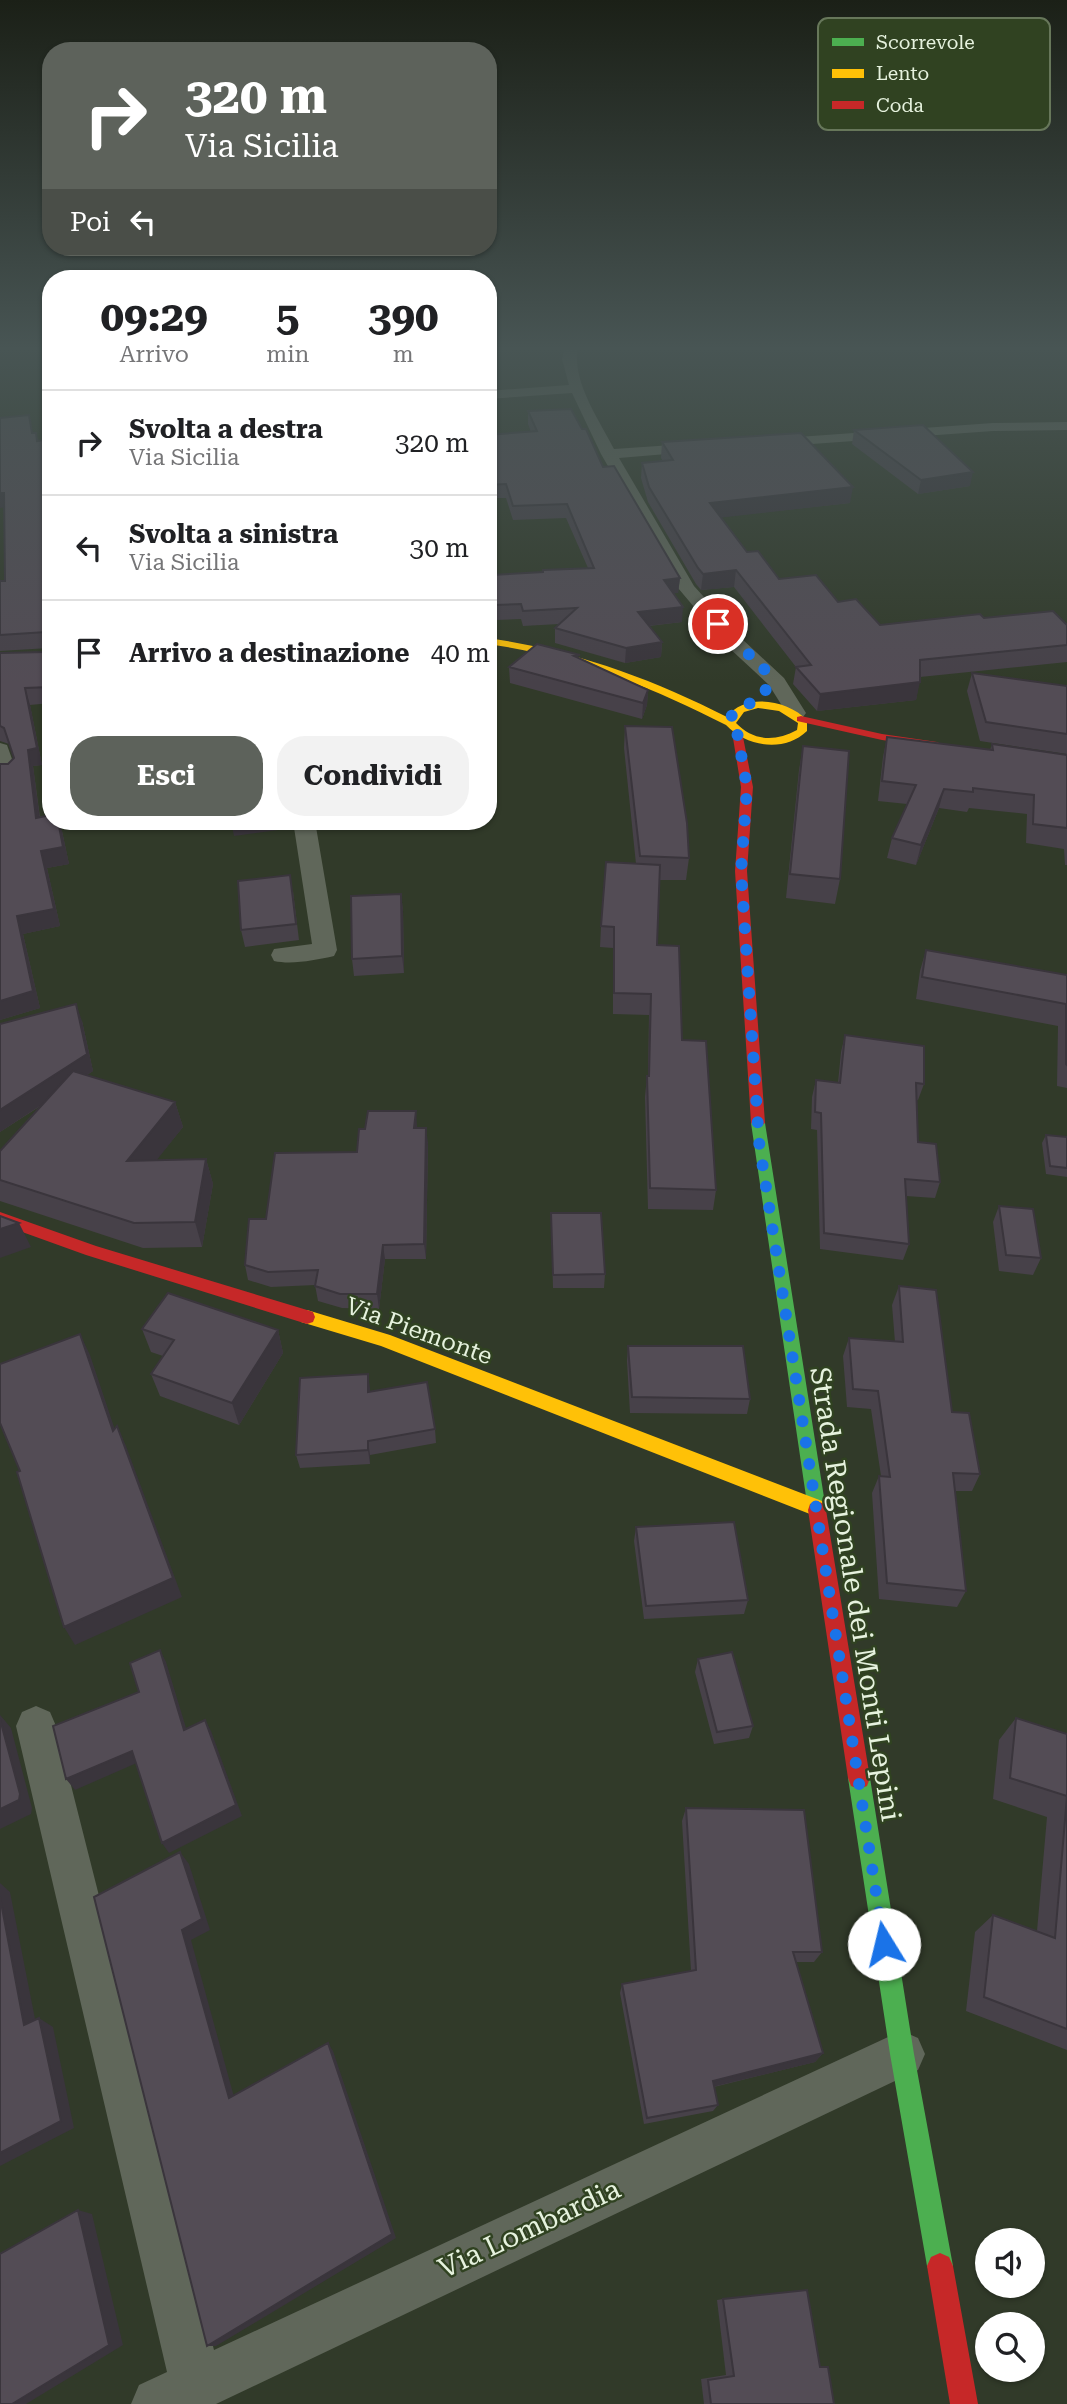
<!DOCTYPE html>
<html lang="it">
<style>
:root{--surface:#fff;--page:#f2f2f2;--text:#202124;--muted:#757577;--line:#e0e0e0;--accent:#5d625b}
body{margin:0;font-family:"Roboto Serif",serif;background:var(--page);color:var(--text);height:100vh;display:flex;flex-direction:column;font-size:26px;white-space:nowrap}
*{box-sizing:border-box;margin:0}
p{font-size:23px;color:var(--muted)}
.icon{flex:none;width:38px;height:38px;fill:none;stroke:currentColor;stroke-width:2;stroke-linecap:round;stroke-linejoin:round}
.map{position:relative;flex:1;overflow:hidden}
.details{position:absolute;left:42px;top:270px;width:455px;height:560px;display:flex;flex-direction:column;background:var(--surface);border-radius:28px;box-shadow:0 2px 5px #0004}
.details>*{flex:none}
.top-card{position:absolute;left:42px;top:42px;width:455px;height:214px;border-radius:28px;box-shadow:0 2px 5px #0004;background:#5d625b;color:#fff;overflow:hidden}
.controls{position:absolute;left:975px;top:2228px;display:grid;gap:14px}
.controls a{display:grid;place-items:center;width:70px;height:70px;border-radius:50%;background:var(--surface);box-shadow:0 2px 5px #0004;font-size:35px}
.pin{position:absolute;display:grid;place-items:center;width:60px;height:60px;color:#fff;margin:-30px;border:4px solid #fff;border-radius:50%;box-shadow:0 2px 7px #0007}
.me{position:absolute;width:77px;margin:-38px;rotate:351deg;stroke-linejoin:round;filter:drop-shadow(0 0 5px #0008)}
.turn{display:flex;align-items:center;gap:24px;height:147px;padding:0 28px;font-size:32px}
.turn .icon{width:91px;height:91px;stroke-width:2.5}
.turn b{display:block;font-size:49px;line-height:60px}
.then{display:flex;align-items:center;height:66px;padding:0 28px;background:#0003;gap:14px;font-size:26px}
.eta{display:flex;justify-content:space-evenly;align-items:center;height:119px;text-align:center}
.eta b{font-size:42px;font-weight:700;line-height:49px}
.button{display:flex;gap:14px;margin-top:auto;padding:14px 28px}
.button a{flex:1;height:80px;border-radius:28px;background:var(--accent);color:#fff;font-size:28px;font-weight:700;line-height:80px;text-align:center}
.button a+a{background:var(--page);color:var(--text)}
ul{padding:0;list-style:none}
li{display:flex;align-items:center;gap:21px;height:105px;padding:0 28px;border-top:2px solid var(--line)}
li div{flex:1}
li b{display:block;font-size:26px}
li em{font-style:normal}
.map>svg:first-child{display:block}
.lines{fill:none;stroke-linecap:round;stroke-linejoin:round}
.street{fill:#60675a;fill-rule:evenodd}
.fast{fill:#4caf50;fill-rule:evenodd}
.slow{fill:#ffc107;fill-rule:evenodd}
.jam{fill:#c62828;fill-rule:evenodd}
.wall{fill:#474149}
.shaded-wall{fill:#3a353c}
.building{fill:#534c55;stroke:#3a353c;stroke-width:2}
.route{stroke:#1a73e8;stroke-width:12;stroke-dasharray:0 21.6}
.labels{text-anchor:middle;stroke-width:5;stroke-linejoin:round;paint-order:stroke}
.street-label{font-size:24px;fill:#e6f2de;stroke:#304221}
.near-street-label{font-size:28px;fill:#e6f2de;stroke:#304221}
.key{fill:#304221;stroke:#67775a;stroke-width:2}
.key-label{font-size:19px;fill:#e6f2de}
</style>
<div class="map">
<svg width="1067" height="2404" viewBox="0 0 1067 2404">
<rect width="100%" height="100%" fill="#313a29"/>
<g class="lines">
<path class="street" d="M565 346H578C571 381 599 419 614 449L702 443 709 447 702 451 619 458 694 586 741 638 784 678 806 713 803 717H789L769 685 727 646 678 588 601 454 572 393 488 399V391L569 385 562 359Z
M1067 422V430L993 431 770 447 763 443 770 439 993 423Z
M0 743 7 745 17 773 14 778H0Z
M293 821H315L337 950 334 956C316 960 292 965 274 961L271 955 274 949 312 944Z
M36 1706 50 1712 56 1726 214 2350 886 2038 902 2031 918 2038 925 2054 918 2070 216 2404H131L139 2385 167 2372 16 1726 22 1712Z"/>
<path class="fast" d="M758 1118 765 1123 826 1510 824 1516 817 1519 810 1516 808 1510 751 1123Z
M859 1767 867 1770 870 1778 914 2054 953 2266 949 2275 940 2279 931 2275 927 2266 890 2054 848 1778 851 1770Z"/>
<path class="slow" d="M488 638C573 650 651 678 727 717 745 692 788 700 807 720V731C784 753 747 747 726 725 650 686 574 656 488 644ZM758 708 779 711 798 723 797 730C775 742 753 741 736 723L744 712Z
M307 1310 390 1335 822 1501 824 1507 822 1513 815 1516 381 1346 301 1322 299 1317 301 1312Z"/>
<path class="jam" d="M801 716 882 734 937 742 943 745 937 748 882 740 797 721V717Z
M737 729 742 732 753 787 747 871 765 1123 758 1128 751 1123 735 871 741 787 732 732Z
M0 1212 96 1246 307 1310 313 1312 315 1317 313 1322 307 1324 86 1255 0 1224Z
M817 1501 824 1504 826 1510 870 1778 867 1786 859 1789 851 1786 848 1778 808 1510 810 1504Z
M940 2253 949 2257 953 2266 978 2404H950L927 2266 931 2257Z"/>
</g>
<path class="wall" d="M528 411 603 467 680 578 678 593H674L682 622 649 626 662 642 661 657 625 663 555 643V628L559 624 523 626 521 619 496 620 492 589 491 575 543 572 588 568 566 518 513 520 506 498H488V435L531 432 528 424Z
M854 430 970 486 918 494 852 444Z
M33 433H36L38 441 51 439V703L30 705 42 765 33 766 40 817 62 831 69 864 47 868 60 926 23 934 40 1008 0 1020V764H8L14 758 9 744 0 741V653L46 652 49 648 0 651V581H5L4 508Z
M662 442 850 503 721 517 747 552 779 579 838 602 880 625 984 618 1067 625V662L920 677 916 700 817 711 793 684 796 667 734 587 701 590 696 584 648 502 641 478 642 463 663 461 661 458Z
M580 658 648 690 647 705 642 719 510 683 509 667Z
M972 673 1067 686V754L980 741 967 691Z
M625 726 689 858 686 880H660L657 945 682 1040 716 1190 713 1210 648 1209 645 1097 647 1076H648L649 1015 613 1014V948L600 947 601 926 636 864 624 748Z
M887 737 990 750 992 744 1067 755V865H1065L1064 849 1026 843 1027 814 969 808 967 812 939 808 916 865 887 858 892 838 907 804 878 801 883 757Z
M803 746 840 879 835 904 786 898 799 770Z
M293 891 299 940 245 947 241 930Z
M401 894 403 911 404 973 354 976 352 959Z
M926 950 1067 975V1088L1057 1086 1058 1026 916 999 920 971Z
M82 1021 93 1071 87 1075 175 1102 183 1127 156 1160 206 1159 213 1184 202 1247 143 1248 0 1201V1151L42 1105 0 1132V1024Z
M845 1035 924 1084 918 1100H917L918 1142 940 1182 935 1198 906 1196 909 1244 903 1260 820 1249 817 1130 811 1129 812 1097 816 1080 838 1083 841 1052Z
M417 1128 428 1143 426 1259H385L379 1309 342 1308 318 1301 315 1285 271 1287 248 1280 245 1265 266 1219 357 1152Z
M1046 1135 1067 1137V1177L1046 1174 1042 1143Z
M999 1206 1041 1258 1033 1275 999 1271 993 1222Z
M551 1213 605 1274 604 1288H553Z
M899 1286 952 1412 980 1474 972 1491H955L966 1591 957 1607 879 1599 872 1493 879 1476H881L871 1409 847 1407 843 1356 849 1338 895 1342 892 1305Z
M142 1329 278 1330 283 1353 239 1425 160 1396 151 1374 163 1356 151 1352Z
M628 1346 750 1399 747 1414 630 1413 627 1361Z
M370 1388V1391L435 1429 436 1443 370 1455V1464L300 1468 296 1455Z
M636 1527 748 1600 744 1614 644 1619 634 1541Z
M698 1659 753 1726 749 1738 714 1744 695 1672Z
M1016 1718 1067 1734V2050L966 2011 975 1932 993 1915 1037 1931 1047 1817 993 1799 999 1740Z
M686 1808 822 1952 814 1962H796L823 2053 815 2062 714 2087 718 2105 713 2111 644 2124 620 1993 622 1984 691 1971 682 1821Z
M723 2299 820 2366 834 2404H704L701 2379 726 2375 717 2300Z"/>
<path class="shaded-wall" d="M973 472 970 486 918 494 921 480Z
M853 487 850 503 709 519 710 503Z
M0 493H4L8 507 0 508Z
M736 570 734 587 701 590 703 574Z
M680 578 678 593 663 594 664 580Z
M683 607 682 622 637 627 638 612Z
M662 642 661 657 625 663 626 648Z
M920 682 916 700 817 711 820 694Z
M25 688 30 705 42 765 33 766 42 835 36 818 28 750Z
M648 690 647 705 642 719 643 703Z
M944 789 939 808 916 865 921 845Z
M58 821 62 831 69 864 47 868 60 926 23 934 40 1008 0 1020V1001L17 916 41 851Z
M231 821H285L286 829 234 836Z
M401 894 403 911 404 973 402 956Z
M76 1004 82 1021 93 1071 0 1132V1110Z
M175 1102 183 1127 136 1186 127 1161Z
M416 1111 417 1126 416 1143 414 1128Z
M426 1128 428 1143 426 1259 424 1244Z
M206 1159 213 1184 202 1247 195 1222Z
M19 1223 31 1247 0 1258V1229Z
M383 1245 385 1259 379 1309 377 1294Z
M278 1330 283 1353 239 1425 232 1403Z
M80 1334 90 1355 122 1451 113 1431Z
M368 1374 370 1388V1406L368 1392Z
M117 1426 126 1446 182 1597 75 1645 64 1627Z
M368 1441 370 1455V1464L368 1450Z
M160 1650 166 1662 190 1741 184 1730Z
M0 1715 11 1728 32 1808 31 1814 0 1829Z
M205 1720 211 1731 242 1816 169 1853 162 1843Z
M132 1751 139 1762 75 1790 66 1779Z
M180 1852 189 1864 210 1930 191 1940 236 2104 229 2098 182 1930Z
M0 1883 10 1892 38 2034 24 2025 0 1897Z
M39 2018 53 2027 74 2128 0 2166V2153Z
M328 2043 333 2051 396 2238 216 2346H207Z
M823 2053 815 2062 708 2088 713 2081Z
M78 2210 92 2214 123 2345 26 2404H12Z"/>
<path class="building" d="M571 409 582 429H586L603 467 614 466 680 578 664 580 683 607 638 612 662 642 626 648 555 628 577 608 523 611 521 604 495 605 491 575 543 572V570L594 568 567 504 513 506 506 484 488 485V435L537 431 528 411Z
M29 415 32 433H36L37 441 51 439V687L25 688 37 748 28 750 36 818 51 815V821H58L63 847 41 851 54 909 17 916 33 991 0 1001V764H8L14 758 4 728 0 726V653L46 652 49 649V635L46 632 0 635V581H5L4 493H0V418Z
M923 425 973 472 921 480 854 430Z
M801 433 853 487 710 503 747 552 758 551 779 579 816 575 838 602 856 599 880 625 980 614 984 618 1053 611 1067 625V645L920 660V682L820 694 796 667 811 665 736 570 703 574 698 568 649 487 642 463 673 460 662 442Z
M537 644 580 655 574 656 648 690 643 703 509 667Z
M972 673 1067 686V734L986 722Z
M625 726 672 727 687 823 689 858 640 856Z
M887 737 993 750 992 744 1067 755V828L1033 824 1034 795 973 788V792L944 789 921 845 892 838 916 785 882 781Z
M803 746 849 751 840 879 790 874Z
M606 862 660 865 657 945 679 946 682 1040 706 1041 716 1190 650 1188 647 1076H649L651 994 614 993V927L601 926Z
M290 875 296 924 241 930 238 881Z
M401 894 402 956 352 959 351 896Z
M926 950 1067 975V1065L1066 1064V1004L922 977Z
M76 1004 87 1054 0 1110V1024Z
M845 1035 924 1046V1084L916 1083 918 1142 936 1144 940 1182 905 1179 909 1244 824 1233 821 1113 815 1112 816 1080 840 1083Z
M73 1071 175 1102 127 1161 206 1159 195 1222 134 1223 0 1180V1151Z
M368 1111H416L414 1128H426L424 1244 383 1245 377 1294H340L315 1286 318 1270 268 1272 245 1265 249 1219H266L275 1153 357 1152 359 1129H365Z
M1046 1135 1067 1137V1168L1050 1166Z
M999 1206 1033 1209 1041 1258 1006 1255Z
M551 1213H601L605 1274 553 1275Z
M0 1216 19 1223 0 1229Z
M899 1286 936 1290 952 1412 969 1413 980 1474 953 1473 966 1591 887 1583 879 1476 890 1477 878 1391 853 1389 849 1338 903 1342Z
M168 1293 278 1330 232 1403 151 1374 174 1340 142 1329Z
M80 1334 113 1431 117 1426 173 1578 64 1627 17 1472 20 1471 0 1423V1364Z
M628 1346H743L750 1399 632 1397Z
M368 1374V1392L427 1382 435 1429 368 1441V1450L296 1455 300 1378Z
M734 1522 748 1600 646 1606 636 1527Z
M160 1650 184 1730 205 1720 236 1805 162 1843 132 1751 66 1779 53 1726 139 1692 130 1663Z
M732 1652 753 1726 717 1732 698 1659Z
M1016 1718 1067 1734V2029L984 1997 993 1915 1055 1938 1067 1796 1010 1778Z
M0 1719 20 1794 19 1800 0 1809Z
M686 1808 804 1810 822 1952H793L823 2053 713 2081 718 2105 647 2118 622 1984 696 1970Z
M180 1852 202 1919 182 1930 229 2098 328 2043 392 2234 207 2346 94 1897Z
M0 1897 24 2025 39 2018 61 2121 0 2153Z
M78 2210 109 2345 12 2404H0V2254Z
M807 2290 820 2367H828L834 2404H711L708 2380 734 2376 723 2299Z"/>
<linearGradient id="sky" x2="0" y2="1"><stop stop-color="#1b2017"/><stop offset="0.51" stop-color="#485554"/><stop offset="1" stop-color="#485554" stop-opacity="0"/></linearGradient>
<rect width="1067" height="683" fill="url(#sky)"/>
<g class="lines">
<path class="route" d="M718 624 766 671C774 705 743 699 730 718L737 732 747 787 741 871 759 1142 884 1944"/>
</g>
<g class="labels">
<g class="street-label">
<text transform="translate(419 1331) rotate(20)" y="8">Via Piemonte</text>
</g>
<g class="near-street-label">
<text transform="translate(856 1594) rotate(81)" y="10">Strada Regionale dei Monti Lepini</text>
<text transform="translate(529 2228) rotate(-25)" y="10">Via Lombardia</text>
</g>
</g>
<rect x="818" y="18" width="232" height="112" rx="10" class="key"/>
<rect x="832" y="38" width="32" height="8" fill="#4caf50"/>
<rect x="832" y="69" width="32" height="9" fill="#ffc107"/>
<rect x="832" y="101" width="32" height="8" fill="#c62828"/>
<g class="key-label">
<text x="876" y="49">Scorrevole</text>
<text x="876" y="80">Lento</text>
<text x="876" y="112">Coda</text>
</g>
</svg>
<div class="controls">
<a><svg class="icon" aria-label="sound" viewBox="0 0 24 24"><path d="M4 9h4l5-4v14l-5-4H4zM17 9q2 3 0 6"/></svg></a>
<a><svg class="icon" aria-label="search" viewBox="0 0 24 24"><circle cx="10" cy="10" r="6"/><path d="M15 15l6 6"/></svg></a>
</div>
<div class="pin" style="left:718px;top:624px;background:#d93025"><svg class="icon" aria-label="arrive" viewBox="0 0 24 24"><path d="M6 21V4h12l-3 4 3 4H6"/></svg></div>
<svg class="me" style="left:884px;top:1944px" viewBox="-20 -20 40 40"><circle r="19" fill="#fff"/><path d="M0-13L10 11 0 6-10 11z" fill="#1a73e8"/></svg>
<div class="top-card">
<div class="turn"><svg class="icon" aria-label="right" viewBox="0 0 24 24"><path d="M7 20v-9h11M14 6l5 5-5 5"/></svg><div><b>320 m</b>Via Sicilia</div></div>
<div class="then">Poi<svg class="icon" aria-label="left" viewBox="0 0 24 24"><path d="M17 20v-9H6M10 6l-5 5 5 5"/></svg></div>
</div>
<section class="details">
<div class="eta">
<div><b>09:29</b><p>Arrivo</p></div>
<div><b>5</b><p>min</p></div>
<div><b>390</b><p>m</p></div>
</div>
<ul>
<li><svg class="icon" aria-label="right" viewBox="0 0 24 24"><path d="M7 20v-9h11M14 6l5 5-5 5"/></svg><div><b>Svolta a destra</b><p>Via Sicilia</p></div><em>320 m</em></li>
<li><svg class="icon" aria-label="left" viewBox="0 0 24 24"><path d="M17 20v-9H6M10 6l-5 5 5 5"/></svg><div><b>Svolta a sinistra</b><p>Via Sicilia</p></div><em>30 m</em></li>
<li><svg class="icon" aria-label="arrive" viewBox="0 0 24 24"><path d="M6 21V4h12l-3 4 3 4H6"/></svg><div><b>Arrivo a destinazione</b></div><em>40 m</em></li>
</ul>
<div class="button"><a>Esci</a><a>Condividi</a></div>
</section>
</div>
